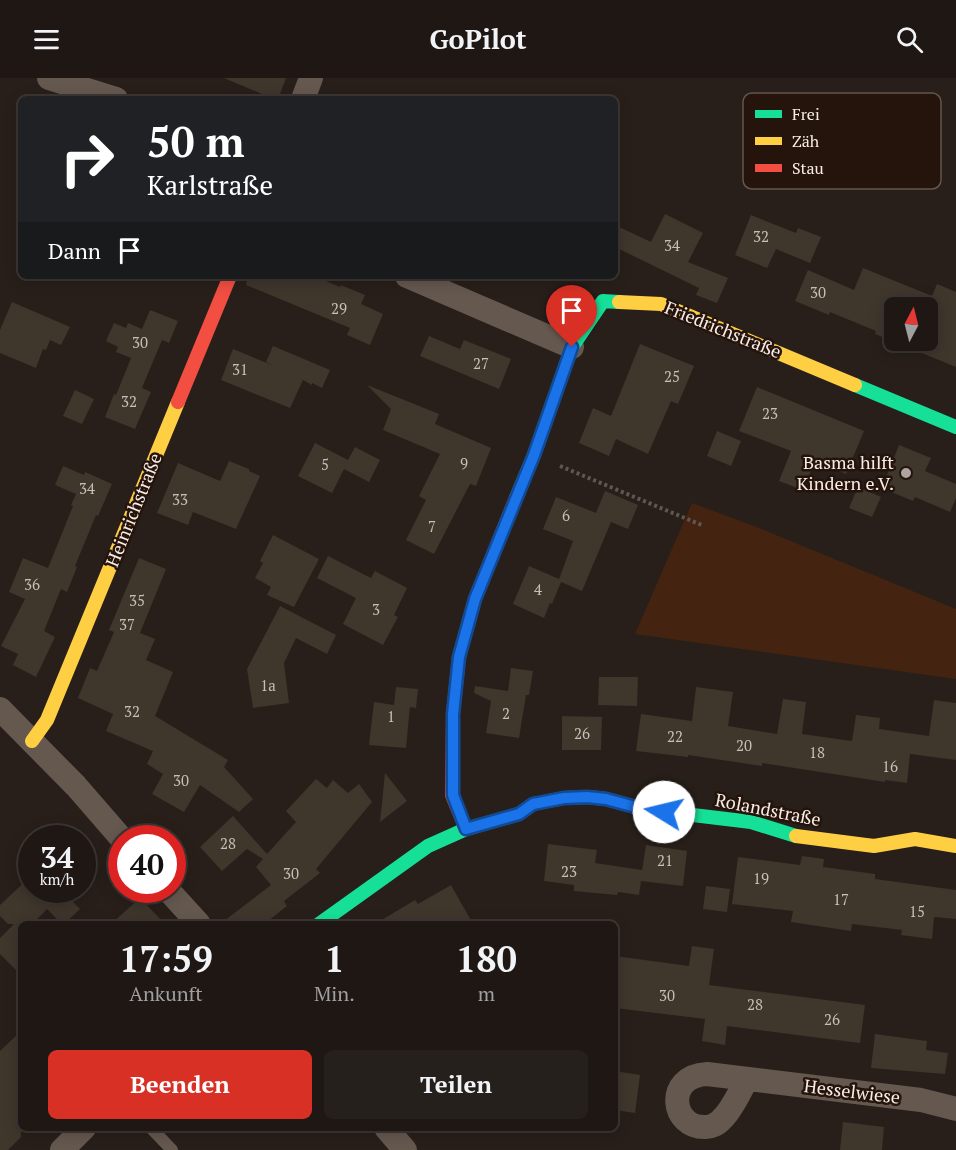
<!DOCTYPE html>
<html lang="de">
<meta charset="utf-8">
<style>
:root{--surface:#1e1714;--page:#26201d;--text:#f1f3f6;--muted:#a19fa0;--line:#3c3634;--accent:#d93025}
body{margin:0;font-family:"PT Serif",serif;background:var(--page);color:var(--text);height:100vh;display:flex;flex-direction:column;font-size:22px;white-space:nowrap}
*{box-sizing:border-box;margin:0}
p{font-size:20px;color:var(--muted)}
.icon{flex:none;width:33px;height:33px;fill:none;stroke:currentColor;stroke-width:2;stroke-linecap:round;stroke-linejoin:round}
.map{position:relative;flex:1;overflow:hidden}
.side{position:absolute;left:18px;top:843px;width:600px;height:210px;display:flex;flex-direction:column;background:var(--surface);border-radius:9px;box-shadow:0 3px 15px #0003,0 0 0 2px var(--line)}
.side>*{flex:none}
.top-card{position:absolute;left:18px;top:18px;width:600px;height:183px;border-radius:9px;box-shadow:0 3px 15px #0003,0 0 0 2px var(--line);background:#202124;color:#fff;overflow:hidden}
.needle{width:39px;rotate:7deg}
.tools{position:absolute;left:884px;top:219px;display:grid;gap:12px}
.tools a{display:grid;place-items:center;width:54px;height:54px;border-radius:9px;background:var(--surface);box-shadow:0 3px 15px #0003,0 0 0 2px var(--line);font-size:30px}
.speed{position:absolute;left:18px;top:747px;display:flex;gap:12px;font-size:30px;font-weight:700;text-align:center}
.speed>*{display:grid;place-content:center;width:78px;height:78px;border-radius:50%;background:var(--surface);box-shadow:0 3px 15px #0003,0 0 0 2px var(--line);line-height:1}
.speed small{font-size:15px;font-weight:400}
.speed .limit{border:9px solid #d22;background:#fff;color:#111}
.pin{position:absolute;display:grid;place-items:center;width:51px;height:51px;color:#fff;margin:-62px -26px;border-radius:50% 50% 50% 0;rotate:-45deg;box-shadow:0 0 6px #0007}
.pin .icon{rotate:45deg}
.me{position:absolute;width:66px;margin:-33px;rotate:279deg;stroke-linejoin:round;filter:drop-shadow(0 0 4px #0008)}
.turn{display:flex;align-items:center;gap:21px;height:126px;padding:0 30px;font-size:27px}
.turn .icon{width:78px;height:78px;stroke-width:2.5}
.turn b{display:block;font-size:42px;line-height:51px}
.then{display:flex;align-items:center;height:57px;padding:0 30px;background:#0003;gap:12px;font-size:22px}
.eta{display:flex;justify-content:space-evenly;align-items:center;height:102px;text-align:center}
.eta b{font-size:36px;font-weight:800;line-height:42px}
.cta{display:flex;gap:12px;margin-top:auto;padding:12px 30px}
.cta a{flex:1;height:69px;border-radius:9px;background:var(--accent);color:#fff;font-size:24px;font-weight:800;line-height:69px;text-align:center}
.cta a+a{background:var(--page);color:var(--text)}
header{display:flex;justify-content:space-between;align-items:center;height:78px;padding:0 30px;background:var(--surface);font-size:27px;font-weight:800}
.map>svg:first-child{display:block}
.green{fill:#442410}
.building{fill:#3f362c;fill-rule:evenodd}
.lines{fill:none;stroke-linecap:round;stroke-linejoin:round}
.path{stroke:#615751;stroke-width:4;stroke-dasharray:3 3;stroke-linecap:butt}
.lane{stroke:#65584f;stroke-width:12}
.street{stroke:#65584f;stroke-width:24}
.fast{stroke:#16e098;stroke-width:14}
.slow{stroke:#ffcf43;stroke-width:14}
.jam{stroke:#f24e42;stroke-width:14}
.route-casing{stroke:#114b97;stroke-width:15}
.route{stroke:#1a73e8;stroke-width:10}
.poi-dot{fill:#afa49f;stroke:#24140b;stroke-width:2}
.labels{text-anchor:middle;stroke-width:5;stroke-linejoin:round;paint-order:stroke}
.number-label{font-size:15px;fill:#cabeb8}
.street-label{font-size:18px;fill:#f8ece6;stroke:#24140b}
.poi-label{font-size:18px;fill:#f8ece6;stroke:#24140b;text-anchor:end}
.key{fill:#24140b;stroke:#64554d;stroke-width:1.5}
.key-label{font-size:16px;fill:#f8ece6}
</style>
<header><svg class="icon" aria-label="menu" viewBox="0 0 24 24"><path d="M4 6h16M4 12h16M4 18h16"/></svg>GoPilot<svg class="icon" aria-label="search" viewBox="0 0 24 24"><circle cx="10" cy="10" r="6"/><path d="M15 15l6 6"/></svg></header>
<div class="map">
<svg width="956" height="1072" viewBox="0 0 956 1072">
<rect width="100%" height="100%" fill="#281f1a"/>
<path class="green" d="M692 425 759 450 956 531V601L635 556Z"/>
<path class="building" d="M224 0H286L278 21H274Z
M665 136 703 155 688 184 728 200 717 225 696 217 699 210 615 169V147L651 164Z
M751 137 796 155 798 150 821 159 810 185 776 171 767 190 735 177Z
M863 190 932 218 937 206 956 214V289L875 256 876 253 830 234 829 237 795 223 808 192 854 212ZM894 230H927V262H894Z
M248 198H314L340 209 341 207 365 217 361 226 383 236 370 267 347 257 350 250 246 207Z
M12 224 70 249 61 267 50 262 46 272 43 271 36 290 0 275V252Z
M150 232 178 243 169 265 162 262 142 310 151 314 135 351 105 339 114 316 116 317 131 280 116 274 118 269 106 263 114 245 126 250 128 245 142 251Z
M429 258 460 271 464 262 511 281 499 311 420 278Z
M640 266 694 288 678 326 671 323 648 376 616 361 609 378 579 365 593 330 611 338Z
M273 268 330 292 322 310 312 305V307L303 302 290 330 221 302 233 271 274 288 266 284Z
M367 307 439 336 435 346 491 370 476 408 470 406 434 476 406 462 426 422 419 418 440 376 383 352 391 331Z
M757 309 864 353 846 396 815 383 803 412 779 403 791 373 739 353Z
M75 312 94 321 82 346 63 338Z
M717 353 741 363 731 388 707 378Z
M315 365 348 382 355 369 380 382 369 404 344 391 332 415 298 398Z
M899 367 931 380 925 393 956 406V420L950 434 915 419 913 423 882 410Z
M229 383 249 391V393L260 398 236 451 193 434 188 447 157 435 178 385 220 403Z
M63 388 84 397 85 394 112 406 98 438 96 437 75 488 77 489 67 514 61 511 44 553 55 559 36 599 13 587 18 576 1 568 25 521 9 514 23 480 48 490 73 428 71 427 76 416 55 407Z
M858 409 881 419 872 439 849 430Z
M605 413 638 427 628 451 611 444 582 513 561 504 552 526 550 525 544 540 513 526 529 488 559 501 573 463 543 451 556 419 596 435Z
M273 457 319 481 294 529 267 517 271 509 255 500 263 485 260 483Z
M328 478 371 500 375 493 407 510 394 537 398 539 383 567 343 546 356 520 317 500Z
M139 480 166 491 140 555 155 561 146 582 173 594 155 638 228 682 224 689 253 721 239 734 200 707 184 734 152 716 163 696 147 686 153 673 106 653 113 636 78 620 90 590 97 593 114 554 109 552Z
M280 528 336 557 327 576 296 560 284 585 289 625 253 630 247 591Z
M511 590 533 593 529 617H526L519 660 486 655 491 623 474 615 475 608 508 613Z
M599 599H638L637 628 598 627Z
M396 609 418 611 416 630 410 629 406 670 369 667 374 624 394 627Z
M696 609 733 614 728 648 777 656 783 621 806 624 802 656 852 663 856 637 880 640 879 651 929 658 934 622 956 625V682L910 676 907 705 885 702V704L762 685V688L688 677V679L636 673 641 636 692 643Z
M562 638 602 639 601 672H562Z
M385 695 407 723 380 744Z
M316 701 327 710 333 702 348 715 359 706 372 724 316 791 320 795 284 823 287 828 264 846H220L271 807 256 789 263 781 247 771 222 793 200 769 233 738 267 776 296 744 286 733Z
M548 766 597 772 595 785 642 792V793L646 767 687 773 683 808 641 803 639 817 618 814 617 817 574 813V807L544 803Z
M802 778 824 781 823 789 875 796V801L956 812V841L934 839 932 861 901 857 902 852 852 846 851 853 791 844 793 833 732 826 738 779 800 787Z
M32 797V812H67L64 815 80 831 64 846H62L47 831 32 846H21V897L0 876V860L14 846H8L0 838V827Z
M451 807 473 846H375L415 822 418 826Z
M706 808 730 811 727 834 703 831Z
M140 820 165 846H111Z
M692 868 714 871 709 907 865 927 860 965 727 948 725 967 702 963 705 941 615 930V878L689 888Z
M21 953V1059L8 1072H0V973Z
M875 956 927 963 926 972 948 975 945 996 871 990Z
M615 993 640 997 635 1035 615 1032Z
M843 1044 884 1049 882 1072H840Z"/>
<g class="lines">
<path class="path" d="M560 388 704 448"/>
<path class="lane" d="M151 1050 172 1072"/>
<path class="street" d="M49 0 116 21
M303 21 311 0
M407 198 572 269
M0 631 76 708 122 761
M168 812 199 846
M747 1001C740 1013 732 1032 722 1041 718 1046 711 1049 706 1049 671 1051 664 998 707 996L921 1022 956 1031
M386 1050 405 1072
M62 1072 84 1050"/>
<path class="fast" d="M855 307 956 349
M516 420 534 377 572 269 603 223 619 224
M319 846 428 768 466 751 519 736 533 726 564 720 587 719 606 721 643 731 751 744 796 758"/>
<path class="slow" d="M619 224 661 226 855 307
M32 663 47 642 178 324
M796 758 874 768 915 761 956 768"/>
<path class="jam" d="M178 324 230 198
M466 751 452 717 453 636 459 579 475 521 516 420"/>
</g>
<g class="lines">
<g class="route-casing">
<path id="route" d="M572 269 534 377 475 521 459 579 453 636V717L466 751 519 736 533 726 564 720 587 719 606 721 643 731 664 734"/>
</g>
<use href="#route" class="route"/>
</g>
<circle class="poi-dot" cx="906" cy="395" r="6"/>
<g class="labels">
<g class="number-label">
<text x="761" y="164">32</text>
<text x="672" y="173">34</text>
<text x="818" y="220">30</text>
<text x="339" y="236">29</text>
<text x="140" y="270">30</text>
<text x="481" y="291">27</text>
<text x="240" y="297">31</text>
<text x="672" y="304">25</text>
<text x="129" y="329">32</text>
<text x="770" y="341">23</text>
<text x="464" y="391">9</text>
<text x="325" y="392">5</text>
<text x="87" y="416">34</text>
<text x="180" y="427">33</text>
<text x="566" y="443">6</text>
<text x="432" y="454">7</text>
<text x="32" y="512">36</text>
<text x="538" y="517">4</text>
<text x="137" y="528">35</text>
<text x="376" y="537">3</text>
<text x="127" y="552">37</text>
<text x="268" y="613">1a</text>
<text x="132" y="639">32</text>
<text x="506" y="641">2</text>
<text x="391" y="644">1</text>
<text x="582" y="661">26</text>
<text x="675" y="664">22</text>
<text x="744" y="673">20</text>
<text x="817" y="680">18</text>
<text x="890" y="694">16</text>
<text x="181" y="708">30</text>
<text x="228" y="771">28</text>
<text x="665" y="788">21</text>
<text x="569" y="799">23</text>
<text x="291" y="801">30</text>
<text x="761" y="806">19</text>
<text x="841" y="827">17</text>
<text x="917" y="839">15</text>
<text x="667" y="923">30</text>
<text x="755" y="932">28</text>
<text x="832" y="947">26</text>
</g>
<g class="street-label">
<text transform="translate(723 252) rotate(22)" y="6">Friedrichstraße</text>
<text transform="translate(134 432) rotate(-68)" y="6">Heinrichstraße</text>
<text transform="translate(768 732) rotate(11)" y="6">Rolandstraße</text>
<text transform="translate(852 1014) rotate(7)" y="6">Hesselwiese</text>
</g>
<g class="poi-label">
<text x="894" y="391">Basma hilft<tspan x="894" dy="21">Kindern e.V.</tspan></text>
</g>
</g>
<rect x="743" y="15" width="198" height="96" rx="9" class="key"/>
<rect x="755" y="32" width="27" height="8" fill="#16e098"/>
<rect x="755" y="59" width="27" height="8" fill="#ffcf43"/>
<rect x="755" y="86" width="27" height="8" fill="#f24e42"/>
<g class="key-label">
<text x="792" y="42">Frei</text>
<text x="792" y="69">Zäh</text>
<text x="792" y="96">Stau</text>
</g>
</svg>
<div class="tools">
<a><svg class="needle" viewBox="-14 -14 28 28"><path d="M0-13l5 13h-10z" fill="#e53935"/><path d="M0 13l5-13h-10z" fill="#a19fa0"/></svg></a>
</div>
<div class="speed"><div>34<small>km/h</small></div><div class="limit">40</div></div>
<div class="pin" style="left:572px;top:269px;background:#d93025"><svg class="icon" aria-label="arrive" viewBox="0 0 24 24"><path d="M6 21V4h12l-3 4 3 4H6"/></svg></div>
<svg class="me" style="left:664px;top:734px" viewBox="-20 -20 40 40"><circle r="19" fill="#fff"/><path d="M0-13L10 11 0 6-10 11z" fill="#1a73e8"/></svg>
<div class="top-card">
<div class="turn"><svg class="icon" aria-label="right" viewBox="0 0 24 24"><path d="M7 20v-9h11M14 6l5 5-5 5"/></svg><div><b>50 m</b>Karlstraße</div></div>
<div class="then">Dann<svg class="icon" aria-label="arrive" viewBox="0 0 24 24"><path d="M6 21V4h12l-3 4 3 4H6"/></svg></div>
</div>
<section class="side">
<div class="eta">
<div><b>17:59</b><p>Ankunft</p></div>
<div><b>1</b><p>Min.</p></div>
<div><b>180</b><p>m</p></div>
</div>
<div class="cta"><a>Beenden</a><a>Teilen</a></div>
</section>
</div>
